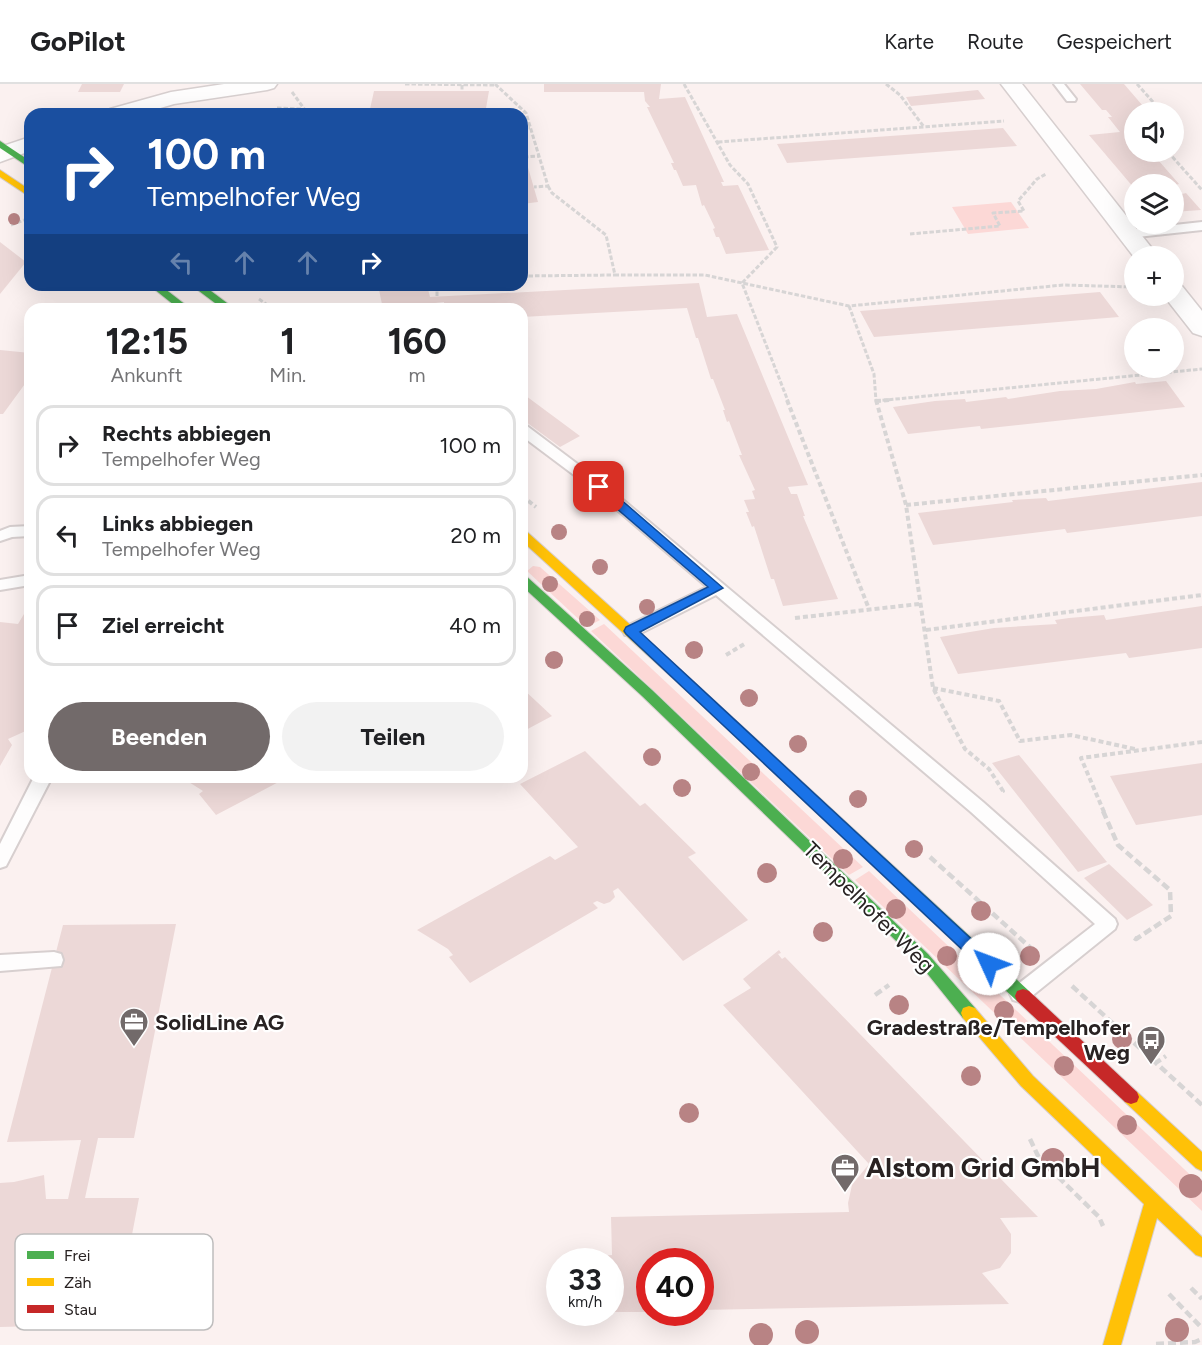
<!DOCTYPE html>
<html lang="de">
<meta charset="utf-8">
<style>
:root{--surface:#fff;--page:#f2f2f2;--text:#202124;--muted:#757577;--line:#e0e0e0;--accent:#726a6a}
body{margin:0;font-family:Figtree,sans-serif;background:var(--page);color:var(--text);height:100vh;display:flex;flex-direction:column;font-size:22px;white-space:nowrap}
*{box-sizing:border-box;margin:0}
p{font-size:20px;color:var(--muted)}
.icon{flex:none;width:33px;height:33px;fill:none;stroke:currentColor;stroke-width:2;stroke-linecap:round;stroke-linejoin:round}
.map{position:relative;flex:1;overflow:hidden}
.side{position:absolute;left:24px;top:219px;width:504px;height:480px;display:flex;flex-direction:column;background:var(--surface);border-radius:18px;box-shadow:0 6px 24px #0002}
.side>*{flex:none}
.top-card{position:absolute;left:24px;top:24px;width:504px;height:183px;border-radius:18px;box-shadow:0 6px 24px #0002;background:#1a4fa0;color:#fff;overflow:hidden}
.fabs{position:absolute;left:1124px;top:18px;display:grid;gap:12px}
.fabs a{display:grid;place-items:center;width:60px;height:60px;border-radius:50%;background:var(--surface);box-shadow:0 6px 24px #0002;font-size:30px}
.speed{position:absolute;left:546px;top:1164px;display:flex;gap:12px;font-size:30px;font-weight:700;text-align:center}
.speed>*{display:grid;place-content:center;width:78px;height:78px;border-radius:50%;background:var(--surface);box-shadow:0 6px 24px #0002;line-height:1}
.speed small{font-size:15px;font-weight:400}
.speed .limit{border:9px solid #d22;background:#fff;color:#111}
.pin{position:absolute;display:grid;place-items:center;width:51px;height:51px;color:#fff;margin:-26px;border-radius:12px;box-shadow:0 3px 9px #0006}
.me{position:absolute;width:66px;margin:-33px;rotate:313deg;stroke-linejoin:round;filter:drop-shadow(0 0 4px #0008)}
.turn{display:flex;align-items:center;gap:21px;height:126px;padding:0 24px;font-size:27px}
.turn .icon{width:78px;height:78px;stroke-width:2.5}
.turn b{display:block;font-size:42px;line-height:51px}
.lanes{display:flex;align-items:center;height:57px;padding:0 24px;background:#0003;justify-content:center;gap:30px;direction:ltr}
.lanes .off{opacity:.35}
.eta{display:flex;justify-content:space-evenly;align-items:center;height:102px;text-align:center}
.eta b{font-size:36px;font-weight:700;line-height:42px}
.action{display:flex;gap:12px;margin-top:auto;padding:12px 24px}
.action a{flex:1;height:69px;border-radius:36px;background:var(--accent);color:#fff;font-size:24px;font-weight:700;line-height:69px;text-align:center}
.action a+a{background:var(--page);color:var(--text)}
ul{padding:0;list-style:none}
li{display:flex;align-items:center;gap:18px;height:81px;margin:0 12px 9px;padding:0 12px;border:3px solid var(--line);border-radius:18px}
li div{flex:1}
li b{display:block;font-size:22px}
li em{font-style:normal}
header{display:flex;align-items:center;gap:36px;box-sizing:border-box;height:84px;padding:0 30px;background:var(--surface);border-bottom:2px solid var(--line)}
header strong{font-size:28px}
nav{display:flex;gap:33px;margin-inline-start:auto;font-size:21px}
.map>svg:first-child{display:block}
.green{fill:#fcd8d6}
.building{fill:#ecd8d7}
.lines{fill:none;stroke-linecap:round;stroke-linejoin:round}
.lane-casing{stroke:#d7cfcf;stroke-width:4}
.street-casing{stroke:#d7cfcf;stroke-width:3}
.fast-casing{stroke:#d7cfcf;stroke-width:2}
.slow-casing{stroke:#d7cfcf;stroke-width:2}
.jam-casing{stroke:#d7cfcf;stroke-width:2}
.path-far2{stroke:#d7d5d5;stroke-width:3;stroke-dasharray:4.5 2;stroke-linecap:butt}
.path-far1{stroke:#d7d5d5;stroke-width:4;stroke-dasharray:5 3;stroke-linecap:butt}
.path{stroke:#d7d5d5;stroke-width:4.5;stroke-dasharray:8 4;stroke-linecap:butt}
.lane{fill:#fefdfd;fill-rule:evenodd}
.street{fill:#fefdfd;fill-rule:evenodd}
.fast{fill:#4caf50;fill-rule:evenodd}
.slow{fill:#ffc107;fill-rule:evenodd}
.jam{fill:#c62828;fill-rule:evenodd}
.tree{fill:#b88384}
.route{fill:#1a73e8;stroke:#114b97;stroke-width:1.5}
.labels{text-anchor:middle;stroke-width:4.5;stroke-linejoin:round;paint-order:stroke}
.street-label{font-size:22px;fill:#282222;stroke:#fff}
.poi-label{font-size:22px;font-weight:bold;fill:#282222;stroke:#fff;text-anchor:start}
.near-poi-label{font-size:27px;font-weight:bold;fill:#282222;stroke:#fff;text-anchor:start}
.key{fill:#fff;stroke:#bebdbd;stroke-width:1.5}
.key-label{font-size:16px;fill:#282222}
</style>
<header>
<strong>GoPilot</strong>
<nav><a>Karte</a><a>Route</a><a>Gespeichert</a></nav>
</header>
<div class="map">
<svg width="1202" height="1261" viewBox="0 0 1202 1261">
<rect width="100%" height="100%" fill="#fbf1f0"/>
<path class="green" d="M1011 118 1029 144 968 150 952 123Z
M533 482 540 483 600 536 587 543 527 487Z
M604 540 863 783 849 791 591 547Z
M869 787 1202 1102V1127L855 796Z"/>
<path class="building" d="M82 0H124L120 8H78Z
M544 0H661L659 15 685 13 724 98H721L723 102 738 101 769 166 726 170 719 153H716L713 145 715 144 704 121 702 122 696 101 683 102 676 86H674L671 79H674L647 23H650L645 17 644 8H544Z
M1080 0H1124L1143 22H1140L1145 28H1134V46L1132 47 1134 49V68L1152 69 1179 100 1175 101 1182 110 1186 109 1201 126 1173 128V100H1134V104L1089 51 1120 48 1108 33H1112L1106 26H1102Z
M978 6 985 15 911 22 906 13Z
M374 7H489L485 30H470V25H370Z
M1003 44 1017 62 787 79 777 60Z
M522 66H523L538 118 522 120Z
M0 158 26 178 0 210Z
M699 199 707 233 737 230 808 401 788 403 791 410H797L805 432H803L838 515 783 522 774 495H771L754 442 752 443 746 428H749L744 416 755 415 752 407 755 406 739 371H742L729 337 727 338 723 326H725L713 295H711L698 254H696L687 224 522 233V225H444V218L383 225 378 201H427L430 213Z
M1100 208 1119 233 874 253 860 227Z
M0 266 30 269V293L3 330H0Z
M1166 297 1185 323 981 345 980 342 908 350 893 323 935 317 965 315 966 318 1006 313 1008 315 1060 307 1096 305 1135 298 1136 300Z
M522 309 580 352 560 363 522 335Z
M1202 398V432L1067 449 1065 445 933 461 918 429 1013 418 1012 416 1046 414 1048 417Z
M30 520V645L8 655 12 661 0 682V538L18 540Z
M1202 522V564L1129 574 1126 569 958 590 940 553 994 544 1057 540 1055 536 1069 534 1104 531 1106 536Z
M522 604 552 632 522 648Z
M585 667 640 722 645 719 696 769 688 773 748 836 683 877 618 804 613 807 615 813 610 818 604 820 597 817 593 819 598 824 470 899 449 873 453 871 448 865 417 846 550 772 555 776 578 763 520 700Z
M1019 671 1107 778 1078 788 992 679Z
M1202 679V731L1136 741 1110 692Z
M181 693H288L216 731 199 710 203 707Z
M1109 780 1153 821 1127 836 1084 794Z
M176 840 134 1054H98L85 1114H139L115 1240 0 1243V1099L14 1098 44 1091 46 1115H68L81 1056 7 1058 63 841Z
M779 866 781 869 778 870 782 875 785 873 1038 1133 1000 1134 1011 1150V1169L1000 1184 982 1189 1009 1220 700 1226V1178H650V1228H610V1178H598V1172L612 1171 611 1133 849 1128 848 1119 852 1101 869 1080 723 921 751 904 743 895Z"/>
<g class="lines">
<g class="lane-casing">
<path id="lane" d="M1054 0H1064L1076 15 1075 17H1067Z
M1202 138V146L1128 154 1122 150 1128 146Z
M522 341 527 342 604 400 983 718 1115 835 1117 840 1115 845 1027 916 1020 918 1013 916 1010 910 1013 904 1095 840 971 728 716 511 637 551H625L623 547 625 543 707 503 594 406 522 352Z
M30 442V452L12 453 0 457V447L10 443Z
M30 491V501L0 506V496Z
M34 693H52L6 782 0 784V760Z
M54 868 61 870 63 876 61 882 0 887V871Z"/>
</g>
<g class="street-casing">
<path id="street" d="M224 0H277L274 4 267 6 174 20 140 30H107L110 25 171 8Z
M1001 0H1022L1158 172 1134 173Z
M30 53V67L0 78V63Z
M1173 200 1182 202 1202 227V252L1193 249 1164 212H1173Z"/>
</g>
<g class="fast-casing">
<path id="fast" d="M0 57 30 77V84L0 64Z
M149 201H160L191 225H179Z
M191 201H203L235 225H223Z
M522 491 526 492 652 606 928 870 975 924 977 929 975 934 969 936 963 934 918 878 642 612 522 502Z
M691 598 696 600 1029 907 1031 912 1029 917 1023 919 1017 917 686 606 684 603Z"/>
</g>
<g class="slow-casing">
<path id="slow" d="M0 86 30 106V113L0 93Z
M522 446 526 447 696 600 698 603 696 606H686L522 457Z
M969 922 975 924 1033 992 1202 1153V1173L1196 1171 1157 1134 1121 1261H1103L1144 1120 1021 1002 963 934 961 929 963 924Z
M1131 1006 1137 1008 1202 1068V1087L1196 1084 1125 1018 1123 1013 1125 1008Z"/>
</g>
<g class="jam-casing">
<path id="jam" d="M1023 905 1029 907 1137 1008 1139 1013 1137 1018 1131 1020 1125 1018 1017 917 1015 912 1017 907Z"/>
</g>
<path class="path-far2" d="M405 0 495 1
M495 0 526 29 548 102 534 103
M684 0 730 81 748 100 777 163 742 199 788 317
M886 0 900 11 924 43
M1137 0 1162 28
M462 1V7
M292 8 308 30
M277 24 303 25
M1173 40 1179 47 1173 53
M522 44H530
M718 58 1004 37
M1168 68 1202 106
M524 73 539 72
M548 102 552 109 606 151 615 191H705L849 222 1063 201 1134 203
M11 141 24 136
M910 150 1000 142 993 129 1024 127 1018 117 1037 95 1046 90
M522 192 615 191
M437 201V213
M259 215 273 225
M437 219V225
M849 222 874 290 876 317
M876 317 1202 285"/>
<path class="path-far1" d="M787 316 869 525
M876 316 906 421 933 604 965 665 989 685 1003 707 1001 708
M876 317 890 316
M522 412 536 423
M906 421 1202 391
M795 534 919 520
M926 546 1202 511
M726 571 746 559
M933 604 999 617 1020 657 1071 651 1135 665
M1104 728 1081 674 1202 658"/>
<path class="path" d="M1103 727 1118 761 1170 806 1171 832 1136 855 1131 852
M930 773 1033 866
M1072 902 1202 1021
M875 911 889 901
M1154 980 1166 972
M1030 1055 1039 1074 1099 1133 1103 1142
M1191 1204 1202 1215
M1169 1210 1202 1244
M1156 1260 1195 1258 1202 1255"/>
<use href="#lane" class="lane"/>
<use href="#street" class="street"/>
<use href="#fast" class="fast"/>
<use href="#slow" class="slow"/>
<use href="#jam" class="jam"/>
</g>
<g class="tree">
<circle cx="14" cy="135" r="6"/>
<circle cx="559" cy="448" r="8"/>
<circle cx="600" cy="483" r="8"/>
<circle cx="550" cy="500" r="8"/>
<circle cx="647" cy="523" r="8"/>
<circle cx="587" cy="535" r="8"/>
<circle cx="694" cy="566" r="9"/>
<circle cx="554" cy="576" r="9"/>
<circle cx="749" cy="614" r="9"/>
<circle cx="798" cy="660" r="9"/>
<circle cx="652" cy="673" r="9"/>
<circle cx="751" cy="688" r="9"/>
<circle cx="682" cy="704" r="9"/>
<circle cx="858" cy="715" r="9"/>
<circle cx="914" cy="765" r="9"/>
<circle cx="843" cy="775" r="10"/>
<circle cx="767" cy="789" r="10"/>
<circle cx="896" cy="825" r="10"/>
<circle cx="981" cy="827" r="10"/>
<circle cx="823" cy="848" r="10"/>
<circle cx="947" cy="872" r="10"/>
<circle cx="1030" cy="872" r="10"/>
<circle cx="899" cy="921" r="10"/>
<circle cx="1004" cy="927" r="10"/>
<circle cx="1122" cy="955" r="10"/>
<circle cx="1064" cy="982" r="10"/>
<circle cx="971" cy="992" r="10"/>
<circle cx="689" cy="1029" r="10"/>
<circle cx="1127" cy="1041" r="10"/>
<circle cx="1053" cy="1076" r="12"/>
<circle cx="1191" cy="1102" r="12"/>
<circle cx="1177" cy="1246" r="12"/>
<circle cx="807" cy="1248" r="12"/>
<circle cx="761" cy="1251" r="12"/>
</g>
<path class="route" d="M599 400 604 401 723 504 640 548 994 876 997 880 994 885 989 887 983 885 626 550 624 547 626 543 708 503 595 406 593 403Z"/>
<defs>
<g id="office-pin" transform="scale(1.5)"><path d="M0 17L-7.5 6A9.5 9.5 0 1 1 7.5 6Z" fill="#726a6a" stroke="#fff"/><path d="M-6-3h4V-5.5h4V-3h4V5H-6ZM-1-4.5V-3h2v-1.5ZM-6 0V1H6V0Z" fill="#fff"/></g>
<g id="bus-pin" transform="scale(1.5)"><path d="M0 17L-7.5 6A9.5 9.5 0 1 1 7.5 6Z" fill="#726a6a" stroke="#fff"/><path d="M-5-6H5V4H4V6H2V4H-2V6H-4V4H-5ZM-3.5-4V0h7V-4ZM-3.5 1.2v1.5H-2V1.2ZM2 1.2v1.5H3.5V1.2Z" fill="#fff"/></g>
</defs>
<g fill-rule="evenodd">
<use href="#office-pin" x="134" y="938"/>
<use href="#bus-pin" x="1151" y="956"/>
<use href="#office-pin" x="845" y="1084"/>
</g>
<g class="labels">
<g class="street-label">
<text transform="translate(869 823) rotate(45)" y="8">Tempelhofer Weg</text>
</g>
<g class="poi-label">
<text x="155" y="946">SolidLine AG</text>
<text x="1130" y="951" text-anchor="end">Gradestraße/Tempelhofer<tspan x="1130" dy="25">Weg</tspan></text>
</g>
<g class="near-poi-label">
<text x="866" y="1093">Alstom Grid GmbH</text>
</g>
</g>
<rect x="15" y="1150" width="198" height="96" rx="9" class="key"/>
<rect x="27" y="1167" width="27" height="8" fill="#4caf50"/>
<rect x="27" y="1194" width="27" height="8" fill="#ffc107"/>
<rect x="27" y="1221" width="27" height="8" fill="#c62828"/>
<g class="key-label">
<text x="64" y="1177">Frei</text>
<text x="64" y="1204">Zäh</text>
<text x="64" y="1231">Stau</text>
</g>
</svg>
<div class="fabs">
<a><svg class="icon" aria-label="sound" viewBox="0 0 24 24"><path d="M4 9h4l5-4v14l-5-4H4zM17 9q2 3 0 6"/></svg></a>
<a><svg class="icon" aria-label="layers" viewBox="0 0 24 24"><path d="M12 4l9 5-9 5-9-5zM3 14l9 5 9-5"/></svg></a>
<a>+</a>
<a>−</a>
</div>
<div class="speed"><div>33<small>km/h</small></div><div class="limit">40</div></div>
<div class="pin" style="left:599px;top:403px;background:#d93025"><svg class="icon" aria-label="arrive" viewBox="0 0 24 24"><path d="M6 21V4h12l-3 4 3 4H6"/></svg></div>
<svg class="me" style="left:989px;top:880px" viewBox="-20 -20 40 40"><circle r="19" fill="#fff"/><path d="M0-13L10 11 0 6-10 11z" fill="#1a73e8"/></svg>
<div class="top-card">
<div class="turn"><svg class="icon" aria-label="right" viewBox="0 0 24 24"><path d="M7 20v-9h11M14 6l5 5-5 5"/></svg><div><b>100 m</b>Tempelhofer Weg</div></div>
<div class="lanes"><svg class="icon off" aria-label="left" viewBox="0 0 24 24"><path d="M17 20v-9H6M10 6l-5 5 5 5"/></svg><svg class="icon off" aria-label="ahead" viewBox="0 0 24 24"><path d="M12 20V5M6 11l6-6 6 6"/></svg><svg class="icon off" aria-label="ahead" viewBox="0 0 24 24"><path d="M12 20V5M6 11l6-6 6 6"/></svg><svg class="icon" aria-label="right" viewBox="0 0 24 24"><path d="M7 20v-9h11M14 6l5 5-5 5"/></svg></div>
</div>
<section class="side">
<div class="eta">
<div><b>12:15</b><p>Ankunft</p></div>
<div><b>1</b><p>Min.</p></div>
<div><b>160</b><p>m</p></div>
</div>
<ul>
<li><svg class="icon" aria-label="right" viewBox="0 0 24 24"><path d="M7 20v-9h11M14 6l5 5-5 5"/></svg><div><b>Rechts abbiegen</b><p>Tempelhofer Weg</p></div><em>100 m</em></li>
<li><svg class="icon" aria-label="left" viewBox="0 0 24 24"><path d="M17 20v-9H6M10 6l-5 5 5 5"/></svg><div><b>Links abbiegen</b><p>Tempelhofer Weg</p></div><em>20 m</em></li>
<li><svg class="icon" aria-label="arrive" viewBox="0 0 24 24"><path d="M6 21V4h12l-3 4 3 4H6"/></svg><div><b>Ziel erreicht</b></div><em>40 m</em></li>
</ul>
<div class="action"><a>Beenden</a><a>Teilen</a></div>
</section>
</div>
